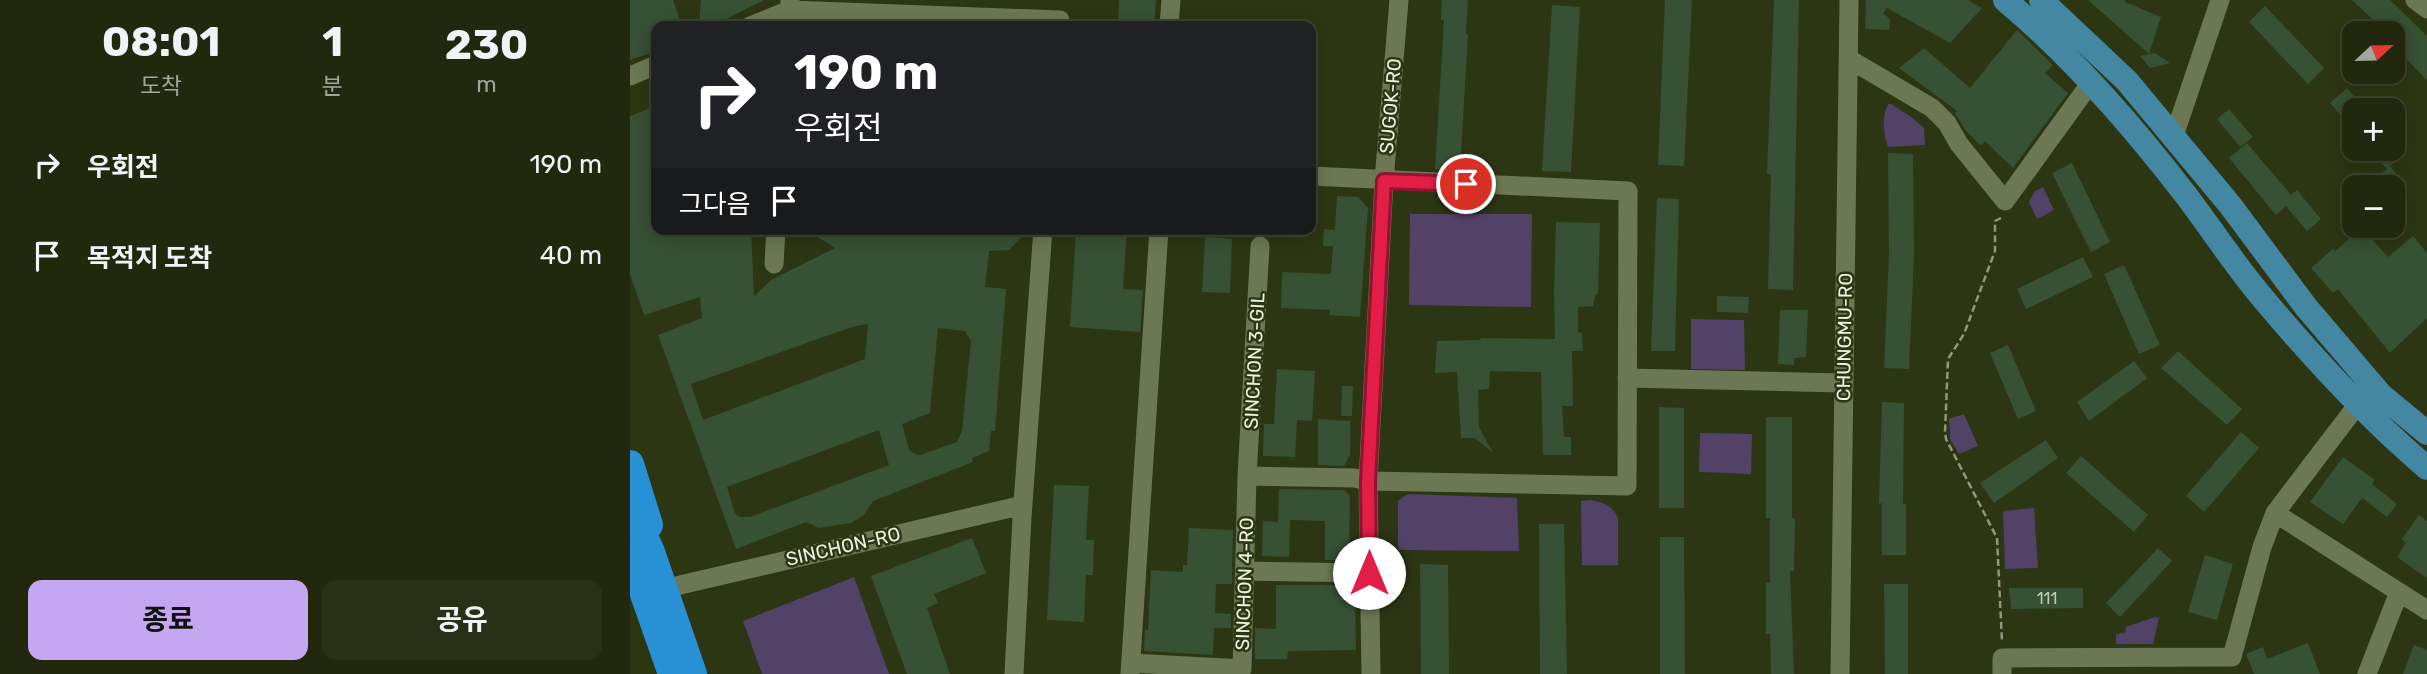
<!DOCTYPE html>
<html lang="ko">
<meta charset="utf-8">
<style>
:root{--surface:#21280e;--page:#293017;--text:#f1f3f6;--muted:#a2a69e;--line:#3e442e;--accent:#c5a6f0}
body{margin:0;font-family:Rubik,"Noto Sans KR",sans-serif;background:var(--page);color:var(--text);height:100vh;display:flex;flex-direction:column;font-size:26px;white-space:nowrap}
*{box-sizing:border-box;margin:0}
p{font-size:23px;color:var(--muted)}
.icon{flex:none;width:38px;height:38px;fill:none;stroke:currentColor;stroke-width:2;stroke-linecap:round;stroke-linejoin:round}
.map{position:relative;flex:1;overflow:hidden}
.side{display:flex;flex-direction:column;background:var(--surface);width:630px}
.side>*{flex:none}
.guide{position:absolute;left:21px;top:21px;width:665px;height:214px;border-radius:14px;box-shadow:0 4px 18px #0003,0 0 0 2px var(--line);background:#202124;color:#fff;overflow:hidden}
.needle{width:46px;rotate:68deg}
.fabs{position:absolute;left:1712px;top:21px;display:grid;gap:14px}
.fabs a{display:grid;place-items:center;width:63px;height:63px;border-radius:14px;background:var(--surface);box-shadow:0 4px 18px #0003,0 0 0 2px var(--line);font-size:35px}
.pin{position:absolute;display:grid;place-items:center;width:60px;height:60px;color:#fff;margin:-30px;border:4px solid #fff;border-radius:50%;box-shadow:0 2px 7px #0007}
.me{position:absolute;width:77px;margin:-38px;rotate:0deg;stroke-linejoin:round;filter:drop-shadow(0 0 5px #0008)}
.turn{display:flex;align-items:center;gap:24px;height:147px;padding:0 28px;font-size:32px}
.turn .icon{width:91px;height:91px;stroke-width:2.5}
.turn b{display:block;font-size:49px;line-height:60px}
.then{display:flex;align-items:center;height:66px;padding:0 28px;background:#0003;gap:14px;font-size:26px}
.eta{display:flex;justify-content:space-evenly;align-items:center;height:119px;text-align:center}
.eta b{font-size:42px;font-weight:700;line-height:49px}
.cta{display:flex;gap:14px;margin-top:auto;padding:14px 28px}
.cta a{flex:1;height:80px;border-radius:14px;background:var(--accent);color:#111;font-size:28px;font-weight:700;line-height:80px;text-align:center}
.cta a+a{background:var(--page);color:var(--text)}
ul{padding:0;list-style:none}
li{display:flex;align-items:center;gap:21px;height:91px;padding:0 28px}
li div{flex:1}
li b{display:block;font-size:26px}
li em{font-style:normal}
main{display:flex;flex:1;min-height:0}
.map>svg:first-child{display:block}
.green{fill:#524268}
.building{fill:#375135;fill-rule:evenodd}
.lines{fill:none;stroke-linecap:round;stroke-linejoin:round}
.path{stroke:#8f977c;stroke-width:2.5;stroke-dasharray:7 3.5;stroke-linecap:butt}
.minor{stroke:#6c7854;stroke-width:19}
.major{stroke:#4387a2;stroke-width:24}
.highway{stroke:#2891d6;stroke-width:28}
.route-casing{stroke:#92132f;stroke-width:18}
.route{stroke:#e11d48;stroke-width:12}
.labels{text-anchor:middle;stroke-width:5;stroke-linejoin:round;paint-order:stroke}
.number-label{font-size:16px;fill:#bfcab4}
.street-label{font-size:19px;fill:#ecf3df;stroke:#2c3613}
</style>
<main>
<section class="side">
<div class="eta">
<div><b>08:01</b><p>도착</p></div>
<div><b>1</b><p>분</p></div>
<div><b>230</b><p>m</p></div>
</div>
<ul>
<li><svg class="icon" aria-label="right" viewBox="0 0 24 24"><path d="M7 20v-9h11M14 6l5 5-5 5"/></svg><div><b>우회전</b></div><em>190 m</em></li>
<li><svg class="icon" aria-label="arrive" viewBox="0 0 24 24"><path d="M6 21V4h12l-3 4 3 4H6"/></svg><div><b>목적지 도착</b></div><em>40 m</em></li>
</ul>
<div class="cta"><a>종료</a><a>공유</a></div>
</section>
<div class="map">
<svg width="1797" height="674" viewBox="0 0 1797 674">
<rect width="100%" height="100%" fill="#2c3613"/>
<path class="green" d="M1259 103 1280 116 1294 128 1295 145 1258 147C1253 132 1251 116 1259 103Z
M1413 187 1424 210 1407 219 1399 202 1405 191Z
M780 214H902L901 307 779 305Z
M1061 319 1114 320 1115 370 1061 369Z
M1334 414 1348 446 1329 454 1320 439 1319 419Z
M1070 433 1122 434 1121 474 1069 472Z
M778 494 887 498 889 551 768 550V501Z
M961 500C973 503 983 505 988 518V565H952L951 501Z
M1404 508 1408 568 1375 569 1373 511Z
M224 577 259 674H132L113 621Z
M1525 617 1529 618 1523 644H1486V634L1495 633 1496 627Z"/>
<path class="building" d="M0 0H43L52 26H26V51L0 60Z
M71 0H134L82 26H69Z
M489 0H526L524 26 488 25Z
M812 0H838L836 34H838L830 170 805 169 814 20H811Z
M1035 0H1062L1054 166 1028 165Z
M1144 0H1169L1163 290 1138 289 1141 174H1137Z
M1236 0H1338L1352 8 1320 43 1257 8 1253 13 1260 19 1259 30 1235 29Z
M1458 0H1495V2L1531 17 1519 54Z
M1722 0H1760L1797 36V80L1770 53 1768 55 1762 49V33H1757Z
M922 5 950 7 941 172 912 171Z
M1635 6 1694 68 1678 84 1619 22Z
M1387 30 1423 65 1415 73 1438 93 1383 168 1355 141 1351 146 1336 131 1325 113 1327 111 1269 68 1294 48 1340 88Z
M1525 53 1540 63 1520 68 1510 56Z
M1717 88 1736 110H1724V130L1700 103Z
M26 106V229H121L124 296 141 280 205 248 175 229H399L379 250 359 251 355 287 376 289 365 431H361L359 451 342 458 343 462 243 501 233 516 221 523 189 528 176 522 106 549 28 335 72 318 70 297 14 315 0 274V116ZM238 324 235 359 73 420 61 384 222 327ZM308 328 335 331 341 341 332 431 327 442 290 455 284 454 279 449 272 424 300 413ZM249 430 259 465 120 517H110L105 513 97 487Z
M1599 109 1623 137 1610 147 1587 119Z
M1617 143 1661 195 1667 190 1691 219 1677 231 1656 206 1646 215 1599 158Z
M1739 149H1769L1774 155 1760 166 1778 187H1735L1757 169Z
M1258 153 1283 154 1284 255 1279 369 1254 368 1259 255Z
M1442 163 1480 242 1461 252 1422 173Z
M707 196 728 197 738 208 730 317 699 315 700 310 651 308 652 272 701 274 703 246H693L694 229 705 230Z
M1724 197V227L1709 209Z
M1027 198 1049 199 1045 351H1021Z
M926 222 970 223 968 293 965 296 963 306 948 307V333L952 332 953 351H942L943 406H932L934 437H941V455H913L911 372 860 371 859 389 848 390 849 427 863 453 845 438H831L827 372 805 373 807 341 850 340 851 338 925 339 924 293Z
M1732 228 1758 257 1783 236 1797 253V318L1760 353 1708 289 1703 293 1681 268 1703 249 1705 251Z
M446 229H497L493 289 513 290 510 332 440 327Z
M575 237 602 239 600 293 572 292Z
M1453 257 1463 277 1396 309 1387 289Z
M1494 265 1530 345 1509 354 1474 274Z
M1087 296 1119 297 1118 313 1087 312Z
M1150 310H1178L1176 357 1164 358V365L1148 364Z
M1378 345 1406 411 1388 419 1360 353Z
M1548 351 1612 409 1597 425 1531 368Z
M1504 361 1517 378 1459 421 1447 402Z
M647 369 685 371 682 421 667 420 665 457 633 456 634 424H644Z
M712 386H723L722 416H711Z
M1252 402 1274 403 1273 504H1276V555H1252V503L1249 504Z
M1029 407 1054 408V508H1029Z
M1136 417H1162V518H1165L1164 571H1160L1164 674H1141L1140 634H1136V583H1140V518H1136Z
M688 419 720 421V455L714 466 688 465Z
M1611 432 1629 448 1574 512 1556 496Z
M1416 440 1428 458 1364 503 1350 483Z
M1451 456 1518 515 1504 532 1436 473Z
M1713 457 1745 480 1742 484 1767 504 1757 517 1732 498 1713 524 1680 502Z
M424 485 459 486 456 540H464L463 575H456L454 622 417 620Z
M649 489 714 490 720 496 719 560H695V521L660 520 659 557 632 556 633 521 648 522Z
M1789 515 1797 521V578L1767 557 1776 543 1772 539Z
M909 524H934L937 674H910Z
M559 528 603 530 602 584H586L585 613 601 614V628H584L583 655 514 651 515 630H518L521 570 553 572V565H557Z
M1030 537H1054L1055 674H1030Z
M342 538 356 573 304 594 308 603 297 608 320 674H277L241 576Z
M1528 548 1542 561 1490 617 1476 603Z
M1575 555 1603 564 1587 620 1558 612Z
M790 564 818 565 819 674H791Z
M1254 584H1278V674H1255Z
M646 585H725L726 650 658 651 657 659H625V628L646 629Z
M1379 588H1453V608L1381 609Z
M1678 643 1690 674H1624L1616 654 1633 647 1637 659Z
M1784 645 1797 650V674H1773Z"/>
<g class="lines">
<path class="path" d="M1371 218 1365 221V251L1334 334 1318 359 1315 432 1316 439 1367 538 1372 642"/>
<path class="minor" d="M160 0V10L430 20
M1785 0 1797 9
M120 26 160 10 159 26
M539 26 541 0
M1219 59 1302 108 1317 123 1329 144 1375 201 1462 81
M0 76 26 65
M1543 139 1590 0
M144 264 146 229
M997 378 1213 383
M617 476 724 478 738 481 997 486 998 191 681 176
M1645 513 1797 610
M615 571 739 573
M33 589 393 505
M501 663 595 668
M384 674 392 517 413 229
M500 674 529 229
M595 674V668L612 669 617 476 630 246
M741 674 738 481 754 181 769 0
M1210 674 1219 0
M1372 674V658L1602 657 1632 547 1645 513 1728 404
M1737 674 1769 592"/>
<path class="major" d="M1375 0C1443 57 1501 124 1555 194 1581 228 1604 264 1631 296 1682 357 1737 417 1797 468
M1411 0 1497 81 1600 205 1676 307 1751 395 1797 433"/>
<path class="highway" d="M0 464 19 525
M0 505 21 552 63 674
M0 554 42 674"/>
</g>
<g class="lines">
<g class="route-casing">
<path id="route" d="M739 573 738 481 754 181 836 184"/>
</g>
<use href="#route" class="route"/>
</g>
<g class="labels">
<g class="number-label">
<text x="1417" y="604">111</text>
</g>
<g class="street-label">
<text transform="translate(760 106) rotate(-85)" y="7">SUGOK-RO</text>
<text transform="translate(1214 337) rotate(-89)" y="7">CHUNGMU-RO</text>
<text transform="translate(624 361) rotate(-87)" y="7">SINCHON 3-GIL</text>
<text transform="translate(213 546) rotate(-13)" y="7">SINCHON-RO</text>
<text transform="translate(614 584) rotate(-88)" y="7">SINCHON 4-RO</text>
</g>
</g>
</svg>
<div class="fabs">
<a><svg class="needle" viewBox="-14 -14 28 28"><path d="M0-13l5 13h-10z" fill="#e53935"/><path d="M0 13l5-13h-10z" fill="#a2a69e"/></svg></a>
<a>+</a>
<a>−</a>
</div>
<div class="pin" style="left:836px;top:184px;background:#d93025"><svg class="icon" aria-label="arrive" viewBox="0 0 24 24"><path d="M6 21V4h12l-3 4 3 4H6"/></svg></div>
<svg class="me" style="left:739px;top:573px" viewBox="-20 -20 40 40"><circle r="19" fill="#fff"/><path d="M0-13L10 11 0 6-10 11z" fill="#e11d48"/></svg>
<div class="guide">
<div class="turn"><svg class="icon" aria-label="right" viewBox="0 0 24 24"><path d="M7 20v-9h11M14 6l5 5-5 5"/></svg><div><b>190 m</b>우회전</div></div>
<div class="then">그다음<svg class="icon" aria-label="arrive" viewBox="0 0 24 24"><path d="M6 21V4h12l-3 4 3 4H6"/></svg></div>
</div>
</div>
</main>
